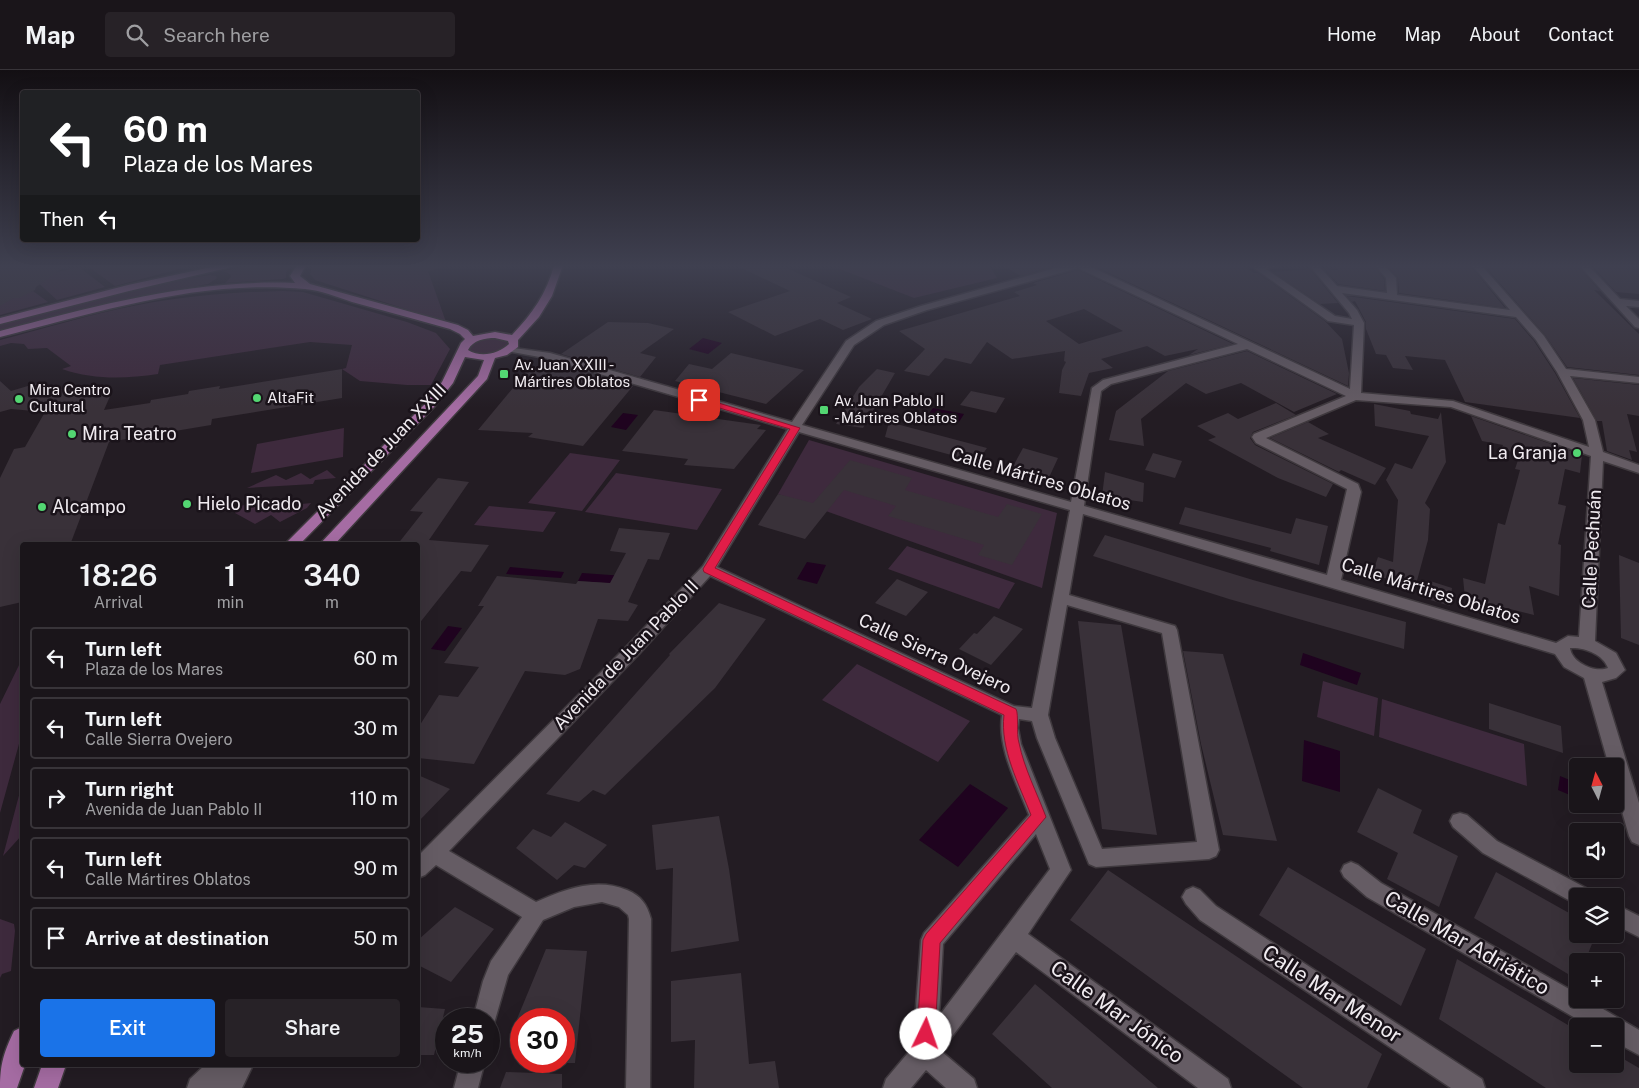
<!DOCTYPE html>
<meta charset="utf-8">
<style>
:root{--surface:#1a151a;--page:#272227;--text:#f1f3f6;--muted:#9f9fa2;--line:#383439;--accent:#1a73e8}
body{margin:0;font-family:"Public Sans",sans-serif;background:var(--page);color:var(--text);height:100vh;display:flex;flex-direction:column;font-size:19px;white-space:nowrap}
*{box-sizing:border-box;margin:0}
p{font-size:16px;color:var(--muted)}
.icon{flex:none;width:28px;height:28px;fill:none;stroke:currentColor;stroke-width:2;stroke-linecap:round;stroke-linejoin:round}
.map{position:relative;flex:1;overflow:hidden}
.side{position:absolute;left:20px;top:472px;width:400px;height:525px;display:flex;flex-direction:column;background:var(--surface);border-radius:5px;box-shadow:0 5px 20px #0002,0 0 0 1px var(--line)}
.side>*{flex:none}
.guide{position:absolute;left:20px;top:20px;width:400px;height:152px;border-radius:5px;box-shadow:0 5px 20px #0002,0 0 0 1px var(--line);background:#202124;color:#fff;overflow:hidden}
.needle{width:32px;rotate:354deg}
.controls{position:absolute;left:1569px;top:688px;display:grid;gap:10px}
.controls a{display:grid;place-items:center;width:55px;height:55px;border-radius:5px;background:var(--surface);box-shadow:0 5px 20px #0002,0 0 0 1px var(--line);font-size:25px}
.speed{position:absolute;left:435px;top:938px;display:flex;gap:10px;font-size:25px;font-weight:700;text-align:center}
.speed>*{display:grid;place-content:center;width:65px;height:65px;border-radius:50%;background:var(--surface);box-shadow:0 5px 20px #0002,0 0 0 1px var(--line);line-height:1}
.speed small{font-size:12px;font-weight:400}
.speed .limit{border:8px solid #d22;background:#fff;color:#111}
.pin{position:absolute;display:grid;place-items:center;width:42px;height:42px;color:#fff;margin:-21px;border-radius:10px;box-shadow:0 2px 8px #0006}
.me{position:absolute;width:55px;margin:-28px;rotate:3deg;stroke-linejoin:round;filter:drop-shadow(0 0 4px #0008)}
.turn{display:flex;align-items:center;gap:18px;height:105px;padding:0 20px;font-size:22px}
.turn .icon{width:65px;height:65px;stroke-width:2.5}
.turn b{display:block;font-size:35px;line-height:42px}
.then{display:flex;align-items:center;height:48px;padding:0 20px;background:#0003;gap:10px;font-size:19px}
.eta{display:flex;justify-content:space-evenly;align-items:center;height:85px;text-align:center}
.eta b{font-size:30px;font-weight:600;line-height:35px}
.button{display:flex;gap:10px;margin-top:auto;padding:10px 20px}
.button a{flex:1;height:58px;border-radius:5px;background:var(--accent);color:#fff;font-size:20px;font-weight:600;line-height:58px;text-align:center}
.button a+a{background:var(--page);color:var(--text)}
ul{padding:0;list-style:none}
li{display:flex;align-items:center;gap:15px;height:62px;margin:0 10px 8px;padding:0 10px;border:2px solid var(--line);border-radius:5px}
li div{flex:1}
li b{display:block;font-size:19px}
li em{font-style:normal}
header{display:flex;align-items:center;gap:30px;box-sizing:border-box;height:70px;padding:0 25px;background:var(--surface);border-bottom:1px solid var(--line)}
header strong{font-size:24px}
nav{display:flex;gap:28px;margin-inline-start:auto;font-size:18px}
.search{width:350px;height:45px;background:var(--page);display:flex;align-items:center;gap:12px;box-sizing:border-box;padding:0 18px;border-radius:5px;color:var(--muted);font-size:19px}
.map>svg:first-child{display:block}
.green{fill:#3e2a3d}
.water{fill:#1f031f}
.building{fill:#393139;fill-rule:evenodd}
.lines{fill:none;stroke-linecap:round;stroke-linejoin:round}
.minor-casing{stroke:#3f393e;stroke-width:3}
.major-casing{stroke:#3f393e;stroke-width:3}
.minor{fill:#655c64;fill-rule:evenodd}
.major{fill:#a56ca3;fill-rule:evenodd}
.route{fill:#e11d48;stroke:#92132f}
.poi-dot{fill:#53d672;stroke:#1a131a;stroke-width:2}
.labels{text-anchor:middle;stroke-width:5;stroke-linejoin:round;paint-order:stroke}
.far-poi-label{font-size:15px;fill:#f0ebf0;stroke:#1a131a;text-anchor:start}
.poi-label{font-size:18px;fill:#f0ebf0;stroke:#1a131a;text-anchor:start}
.street-label{font-size:18px;fill:#f0ebf0;stroke:#1a131a}
.near-street-label{font-size:21px;fill:#f0ebf0;stroke:#1a131a}
</style>
<header>
<strong>Map</strong>
<div class="search"><svg class="icon" aria-label="search" viewBox="0 0 24 24"><circle cx="10" cy="10" r="6"/><path d="M15 15l6 6"/></svg>Search here</div>
<nav><a>Home</a><a>Map</a><a>About</a><a>Contact</a></nav>
</header>
<div class="map">
<svg width="1639" height="1018" viewBox="0 0 1639 1018">
<rect width="100%" height="100%" fill="#231c23"/>
<path class="green" d="M86 195H194L115 216Z
M252 195H294L286 202V208L283 209 225 213 231 207 230 204 223 201Z
M314 195H453L428 201 446 252 315 210 310 204 312 197Z
M849 195H989L997 208 914 228 837 198Z
M79 197 105 217 57 230 33 208Z
M209 205 216 206 217 208 208 214 117 232 0 262V254L162 213Z
M33 221 48 232 0 245V233Z
M283 221 303 222 407 252 436 263 450 279 431 315H407L360 311 342 299 346 298 352 275 310 272 160 295 158 304C125 309 94 310 62 299L71 296 47 278 28 279 24 274 11 273 0 276V270C46 258 91 244 138 235 186 226 234 222 283 221Z
M489 267 509 271 510 275C497 282 483 289 469 280L471 273Z
M344 358 343 387 251 403 257 374Z
M809 370 1057 443 1042 518 778 424Z
M570 383 620 390 582 441 528 433Z
M327 400 336 408 315 410 313 414 247 418 276 405 286 410 301 403 310 409Z
M616 403 722 419 697 460 585 442Z
M295 430 293 435 311 433 307 438 280 452 271 445 255 454 235 443 236 436Z
M489 436 556 442 543 462 474 455Z
M907 476 1015 513 999 539 888 499Z
M22 589V663L0 743V634Z
M857 594 970 651 938 692 822 630Z
M1323 611 1378 628 1374 666 1317 647Z
M1382 629 1524 674 1527 716 1379 667Z
M22 714V765L3 786Z
M0 849 14 854 15 861 11 901 2 904 0 908Z"/>
<path class="water" d="M703 268 722 273 708 284 689 279Z
M933 338 964 344 959 352 928 345Z
M623 343 638 345 626 360 611 357Z
M807 492 826 495 817 514 797 509Z
M510 497 564 502 561 508 506 504Z
M582 503 639 507 636 515 578 511Z
M448 556 462 558 445 581 431 579Z
M1303 583 1361 603 1357 615 1300 595Z
M1304 670 1340 681V722L1302 711Z
M1560 706 1577 713V728L1558 720Z
M970 714 1008 738 958 797 919 770Z"/>
<path class="building" d="M0 195H67L36 217 35 220 19 228H14L0 236Z
M735 195H780L851 227 837 233 872 249 843 260 820 249 775 266 728 242 790 221Z
M1002 195H1058L1021 206Z
M1092 195H1242L1254 203H1258L1325 251 1342 269 1349 303 1348 316Z
M1334 195H1373L1384 209 1385 221 1338 214 1324 199 1338 200Z
M1387 195H1470L1505 238 1399 223 1398 208Z
M1484 195H1577L1600 221 1594 220 1639 264V305L1567 297 1545 265Z
M1591 195H1625L1629 199 1639 200V224L1616 222Z
M1310 199 1338 233 1320 234 1273 202Z
M1078 200 1233 274 1189 285 1198 279 1165 286 1147 276 1101 289 1113 298 1089 303 1081 326 1059 323 1062 300 1066 292 1064 291 1065 281 1012 289 987 272 971 294 945 288 929 306 904 301 925 279 899 261 1020 226 1014 222 1037 215 1033 213ZM1084 239 1123 261 1079 274 1046 251Z
M1347 226 1515 249 1534 271 1555 303 1580 348 1465 332 1445 290 1405 286 1413 300 1393 298 1386 285 1376 284 1366 259V252L1355 231 1352 232Z
M608 252 648 253 674 259 640 283 656 287 640 307 561 284Z
M1247 281 1337 324 1294 342 1241 313 1206 324 1186 313 1141 349 1144 376 1109 370 1116 341 1168 301Z
M731 283 804 300 766 334 675 311 689 294 712 299Z
M550 291 633 316 583 376 528 367 533 363 478 360 528 300 537 301Z
M342 299V328L212 349 211 355 109 372 70 475H22V532L0 537V408L14 379 25 377 45 342 11 339 0 342V311L11 321 41 312 55 318 111 324 104 340 150 333 151 330 188 324 189 321 220 316 219 319Z
M877 299 895 303 863 358 836 354 859 317Z
M1573 308 1639 315V346L1627 344 1637 382 1629 380 1632 390 1607 381 1602 351H1597Z
M971 321 1005 328 996 343 960 335Z
M1276 333 1296 345 1253 362 1250 368 1255 375 1333 414 1326 427 1278 408 1208 370 1216 367 1197 356 1228 343 1238 349Z
M1374 334 1410 341 1411 344 1438 349 1441 342 1446 392 1425 433 1430 439 1428 470 1415 518 1372 504 1378 487 1393 492 1398 430 1386 410 1395 393 1412 399 1429 366 1375 356Z
M654 340 761 355 757 359 766 360 734 399 684 395 688 389 622 381Z
M1471 346 1582 385 1580 403 1565 399 1558 434 1566 436 1558 474 1561 475 1559 526 1529 516 1534 545 1465 528 1463 508 1485 514 1498 453 1505 455 1520 400 1515 399 1520 384 1501 379 1503 375 1482 371Z
M889 352 987 378 977 392 885 367Z
M1308 352 1329 364 1318 368 1386 398 1375 415 1341 400 1339 402 1270 368Z
M1023 378 1058 388 1046 414 1011 400Z
M1153 383 1182 391 1175 408 1145 400Z
M850 390 912 408 905 420 998 447 1007 434 1042 444 1012 495 978 485 984 475 888 446 896 436 844 420 805 469 758 455 778 424 813 433Z
M1105 402 1144 413 1143 432 1102 426Z
M438 408 469 412 429 470 489 475 471 502 461 501 418 555V475H397L423 442 410 441Z
M1185 437 1291 464 1296 448 1328 456 1319 495 1270 481 1271 478 1179 454Z
M619 458 670 463 659 490 648 489 628 532 638 535 628 551 598 549 580 599 565 605 525 601 474 694 418 688V658L439 625 458 627 479 597 444 593 484 536H478L497 506 576 514 578 511 610 513 626 483 610 481Z
M1105 465 1253 510 1406 552 1404 579 1229 529 1093 486Z
M1619 485 1639 493V575L1621 568Z
M897 509 928 522 906 546 875 533Z
M1430 511 1452 518 1450 536 1427 529Z
M719 533 766 549 715 618 605 725 593 720 579 732 546 724 670 585 669 584Z
M994 546 1023 559 991 595 959 579 974 563 977 564Z
M1078 551 1121 555 1157 765 1102 759Z
M1183 581 1223 584 1277 771 1223 765 1201 674Z
M1489 633 1561 656 1563 683 1489 659Z
M418 705 450 719 418 752Z
M1378 718 1422 740 1413 763 1458 786 1439 837 1387 809 1398 783 1357 762Z
M719 746 729 799 739 871 671 882 673 798 656 800 652 755Z
M565 752 607 775 585 798 574 795 557 810 516 778 533 759 551 767Z
M1288 797 1426 879 1401 936 1259 845Z
M1108 800 1382 984 1367 1018H1303L1070 850Z
M1496 802 1578 848V864H1596L1585 891H1578V910L1474 848Z
M455 837 494 859 451 912 418 895V870Z
M546 879 587 881 575 993H564V949H517Z
M1457 889 1578 961V994H1615V984L1639 998V1018H1546L1439 949Z
M741 903 749 994 775 991 779 1018H694L695 970 671 972V911Z
M1035 914 1158 1018H1052L992 964Z
M418 937 445 939 434 985H418Z
M506 1002 562 1004V1018H500Z"/>
<g class="lines">
<g class="minor-casing">
<path id="minor" d="M1066 195H1087L1350 319 1354 255 1328 251 1250 195H1282L1266 199 1335 246 1352 249 1349 243 1309 195H1318L1337 216 1387 223 1386 208 1375 195H1384L1396 208 1397 225 1510 240 1472 195H1481L1544 266 1566 299 1639 307V313L1570 306 1595 350 1603 382 1639 395V403L1603 391 1595 571 1616 583 1625 600 1616 608 1602 612 1639 733V775L1632 772 1629 766 1615 717V696H1609L1584 608 1564 597 1555 584 1083 444 1069 525 1175 556 1177 560 1219 780 1216 786 1209 789 1096 797 1089 794 1037 668 1032 651 1019 649 1018 658 1021 674 1071 800 1028 864 1228 1009 1231 1018H1198L1016 882 941 981 974 1009 977 1018H946L926 1000 911 1018H883L886 1009 913 977 921 870 924 863 1029 745C1017 714 997 678 1002 645L710 506 639 584 449 781 536 832C565 819 596 807 627 820 641 826 647 834 651 849L650 1018H626L629 849 628 845 619 837 602 832 574 837 543 850 508 905 493 957 489 959V949H473L483 911 491 891 522 847 436 795 425 805 418 808V786L627 576 703 496 788 359 545 288 507 281 506 279 507 277 550 283 792 352 846 271 876 251 921 236ZM1078 198 1238 274 1103 310 1092 318 1071 432 802 355 854 275 884 255 927 240ZM1342 223 1516 247 1536 270 1557 302 1583 350 1589 377 1453 331 1361 323 1364 253 1357 240ZM1247 279 1346 326 1254 364 1252 367 1256 373 1347 419 1327 505 1084 436 1101 321 1111 314ZM1356 330 1451 337 1591 386 1579 567 1568 566 1556 573 1341 510 1361 422 1358 414 1266 368ZM799 362 1070 440 1032 638 1014 636 717 497ZM1067 535 1162 563 1197 772 1102 779 1055 668 1048 645ZM1570 578C1584 577 1603 584 1608 598 1595 603 1572 593 1570 578ZM1036 764 1050 799 939 946 943 874Z
M1579 195H1588L1620 229 1639 231V237L1626 236 1639 249V258L1635 257Z
M1460 743 1467 745 1497 771 1588 819 1591 826H1578V834L1574 833 1483 783 1453 757 1450 751 1453 745Z
M1351 792 1358 795 1381 813 1578 924V929H1586L1639 960V985L1615 972V956H1589L1367 827 1344 807 1341 801 1344 795Z
M1193 817 1200 820 1216 836 1482 1009 1485 1018H1451L1200 850 1186 834 1182 827 1186 820Z
M1615 834 1639 846V867L1615 855Z
M461 991H485L478 1018H454Z
M205 995H253L242 1018H187L190 1009Z"/>
</g>
<g class="major-casing">
<path id="major" d="M221 195H240L129 221 0 254V248L128 215Z
M297 195H306L300 206 310 214 458 255 468 260 473 266 495 262 512 265C532 244 547 223 554 195H563L552 226 539 247 518 270V277L507 285 495 288 487 309 334 475H319L478 306 484 290 465 287 453 313 434 337 299 475H284L426 333 442 312 461 273 465 269 460 264 450 259C418 250 385 241 352 232 337 227 320 220 305 219 201 209 99 242 0 267V261C97 235 194 209 295 213L290 206ZM495 268 508 271 509 274C498 284 481 288 468 280 473 270 485 268 495 268Z
M22 957V995H25L17 1018H0C0 994 4 982 14 961Z
M42 995H66L58 1018H34Z"/>
</g>
<use href="#minor" class="minor"/>
<use href="#major" class="major"/>
</g>
<linearGradient id="sky" x2="0" y2="1"><stop stop-color="#130f13"/><stop offset="0.58" stop-color="#3f4050"/><stop offset="1" stop-color="#3f4050" stop-opacity="0"/></linearGradient>
<rect width="1639" height="338" fill="url(#sky)"/>
<path class="route" d="M699 327 800 358 715 498 1016 639C1019 645 1016 664 1019 673 1024 698 1037 723 1046 747L940 873 935 964 932 971 926 973 920 971 917 964 923 870 926 864 1031 745C1019 714 1000 679 1004 645L704 502 703 499 790 359 696 331V328Z"/>
<g class="poi-dot">
<rect x="499" y="299" width="10" height="10" rx="2.5"/>
<circle cx="257" cy="328" r="5"/>
<circle cx="19" cy="329" r="5"/>
<rect x="819" y="335" width="10" height="10" rx="2.5"/>
<circle cx="72" cy="364" r="5"/>
<circle cx="1577" cy="383" r="5"/>
<circle cx="187" cy="434" r="5"/>
<circle cx="42" cy="437" r="5"/>
</g>
<g class="labels">
<g class="far-poi-label">
<text x="514" y="300">Av. Juan XXIII -<tspan x="514" dy="17">Mártires Oblatos</tspan></text>
<text x="29" y="325">Mira Centro<tspan x="29" dy="17">Cultural</tspan></text>
<text x="267" y="333">AltaFit</text>
<text x="834" y="336">Av. Juan Pablo II<tspan x="834" dy="17">- Mártires Oblatos</tspan></text>
</g>
<g class="poi-label">
<text x="82" y="370">Mira Teatro</text>
<text x="1567" y="389" text-anchor="end">La Granja</text>
<text x="197" y="440">Hielo Picado</text>
<text x="52" y="443">Alcampo</text>
</g>
<g class="street-label">
<text transform="translate(381 381) rotate(-46)" y="6">Avenida de Juan XXIII</text>
<text transform="translate(1041 409) rotate(16)" y="6">Calle Mártires Oblatos</text>
<text transform="translate(1592 479) rotate(-87)" y="6">Calle Pechuán</text>
<text transform="translate(1431 521) rotate(17)" y="6">Calle Mártires Oblatos</text>
<text transform="translate(935 584) rotate(25)" y="6">Calle Sierra Ovejero</text>
<text transform="translate(626 585) rotate(-46)" y="6">Avenida de Juan Pablo II</text>
</g>
<g class="near-street-label">
<text transform="translate(1467 873) rotate(30)" y="7">Calle Mar Adriático</text>
<text transform="translate(1332 924) rotate(33)" y="7">Calle Mar Menor</text>
<text transform="translate(1117 942) rotate(36)" y="7">Calle Mar Jónico</text>
</g>
</g>
</svg>
<div class="controls">
<a><svg class="needle" viewBox="-14 -14 28 28"><path d="M0-13l5 13h-10z" fill="#e53935"/><path d="M0 13l5-13h-10z" fill="#9f9fa2"/></svg></a>
<a><svg class="icon" aria-label="sound" viewBox="0 0 24 24"><path d="M4 9h4l5-4v14l-5-4H4zM17 9q2 3 0 6"/></svg></a>
<a><svg class="icon" aria-label="layers" viewBox="0 0 24 24"><path d="M12 4l9 5-9 5-9-5zM3 14l9 5 9-5"/></svg></a>
<a>+</a>
<a>−</a>
</div>
<div class="speed"><div>25<small>km/h</small></div><div class="limit">30</div></div>
<div class="pin" style="left:699px;top:330px;background:#d93025"><svg class="icon" aria-label="arrive" viewBox="0 0 24 24"><path d="M6 21V4h12l-3 4 3 4H6"/></svg></div>
<svg class="me" style="left:926px;top:964px" viewBox="-20 -20 40 40"><circle r="19" fill="#fff"/><path d="M0-13L10 11 0 6-10 11z" fill="#e11d48"/></svg>
<div class="guide">
<div class="turn"><svg class="icon" aria-label="left" viewBox="0 0 24 24"><path d="M17 20v-9H6M10 6l-5 5 5 5"/></svg><div><b>60 m</b>Plaza de los Mares</div></div>
<div class="then">Then<svg class="icon" aria-label="left" viewBox="0 0 24 24"><path d="M17 20v-9H6M10 6l-5 5 5 5"/></svg></div>
</div>
<section class="side">
<div class="eta">
<div><b>18:26</b><p>Arrival</p></div>
<div><b>1</b><p>min</p></div>
<div><b>340</b><p>m</p></div>
</div>
<ul>
<li><svg class="icon" aria-label="left" viewBox="0 0 24 24"><path d="M17 20v-9H6M10 6l-5 5 5 5"/></svg><div><b>Turn left</b><p>Plaza de los Mares</p></div><em>60 m</em></li>
<li><svg class="icon" aria-label="left" viewBox="0 0 24 24"><path d="M17 20v-9H6M10 6l-5 5 5 5"/></svg><div><b>Turn left</b><p>Calle Sierra Ovejero</p></div><em>30 m</em></li>
<li><svg class="icon" aria-label="right" viewBox="0 0 24 24"><path d="M7 20v-9h11M14 6l5 5-5 5"/></svg><div><b>Turn right</b><p>Avenida de Juan Pablo II</p></div><em>110 m</em></li>
<li><svg class="icon" aria-label="left" viewBox="0 0 24 24"><path d="M17 20v-9H6M10 6l-5 5 5 5"/></svg><div><b>Turn left</b><p>Calle Mártires Oblatos</p></div><em>90 m</em></li>
<li><svg class="icon" aria-label="arrive" viewBox="0 0 24 24"><path d="M6 21V4h12l-3 4 3 4H6"/></svg><div><b>Arrive at destination</b></div><em>50 m</em></li>
</ul>
<div class="button"><a>Exit</a><a>Share</a></div>
</section>
</div>
